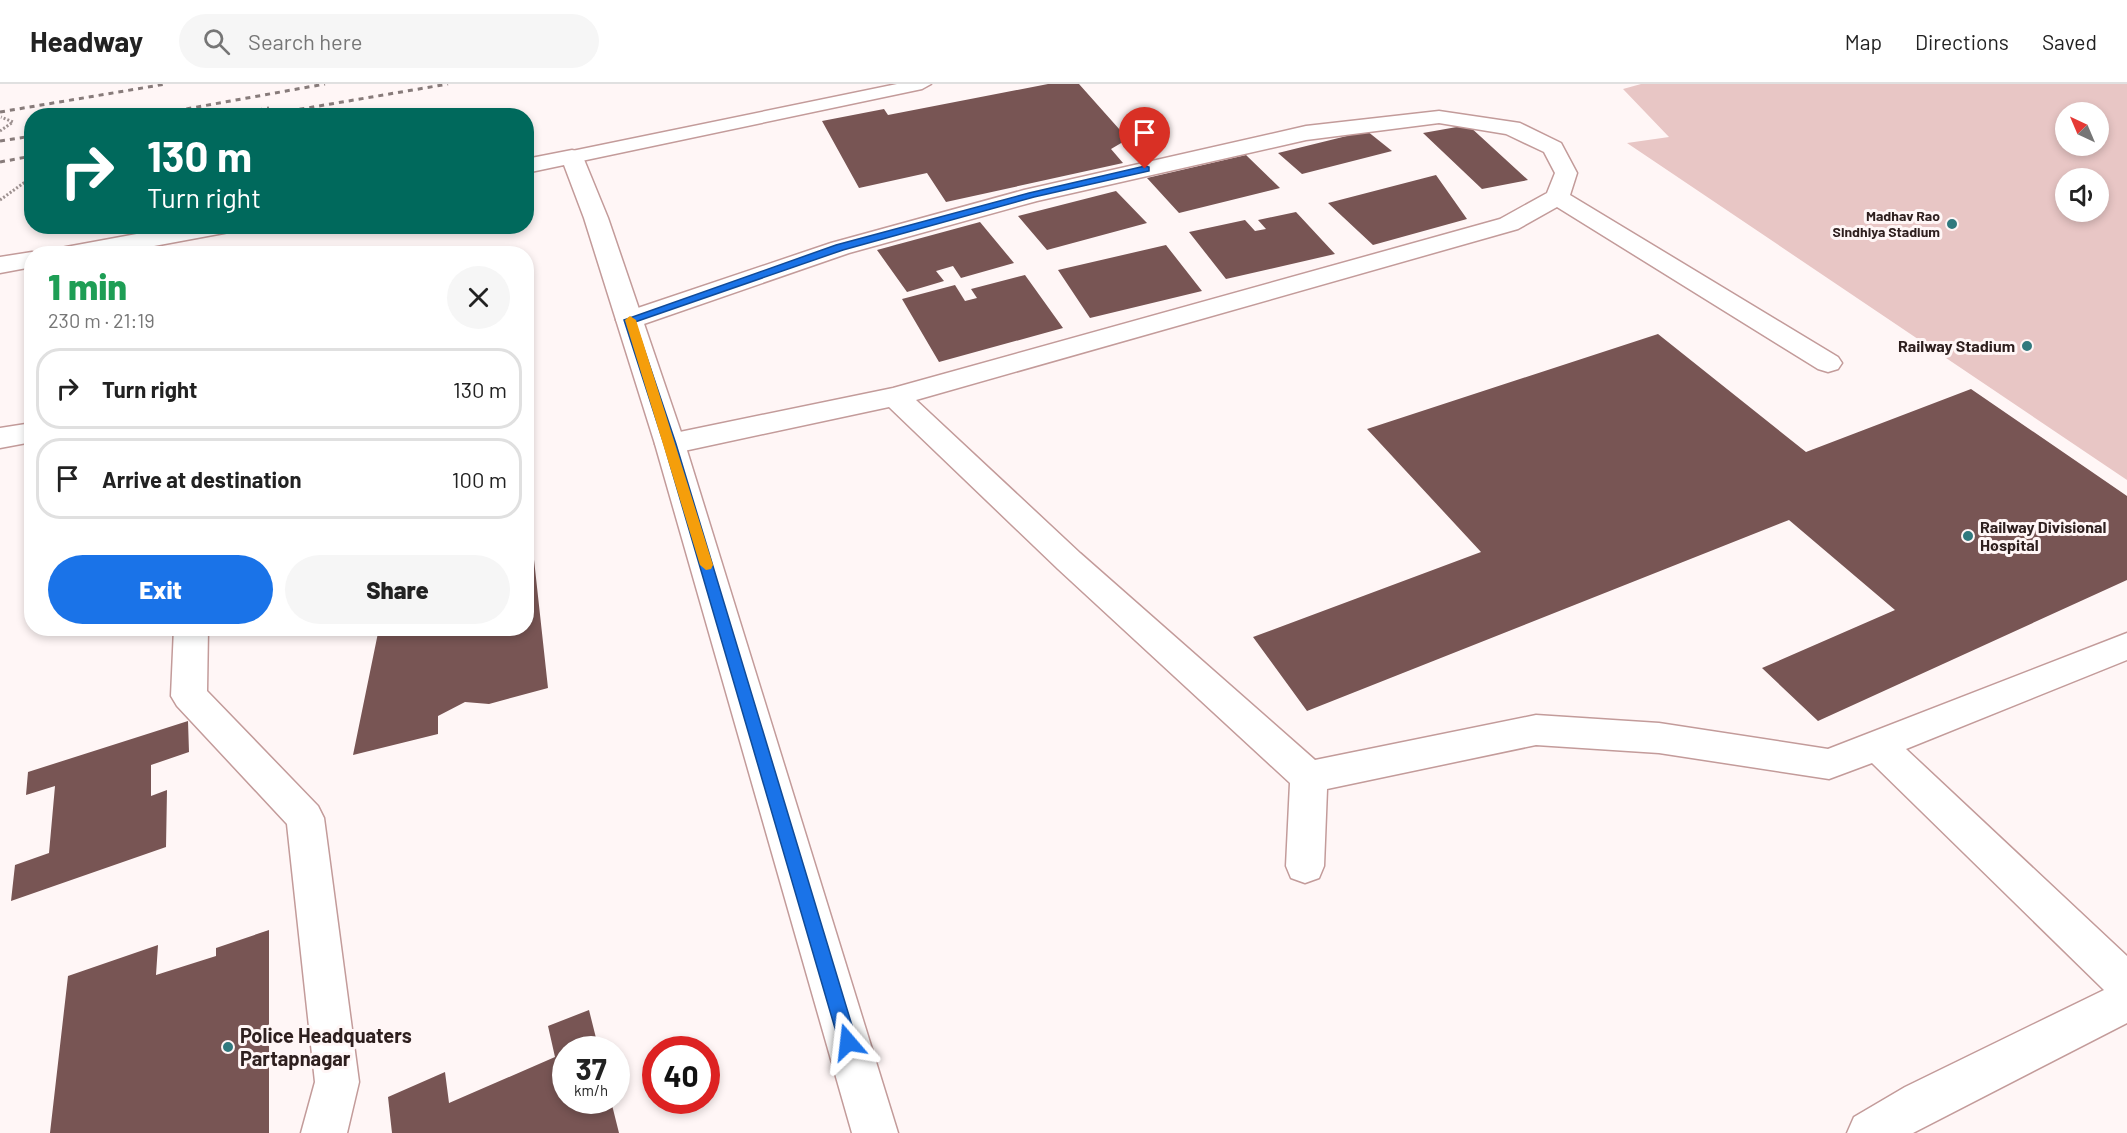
<!DOCTYPE html>
<meta charset="utf-8">
<style>
:root{--surface:#fff;--page:#f6f6f6;--text:#222;--muted:#767676;--line:#e0e0e0;--accent:#1a73e8}
body{margin:0;font-family:Barlow,sans-serif;background:var(--page);color:var(--text);height:100vh;display:flex;flex-direction:column;font-size:22px;white-space:nowrap}
*{box-sizing:border-box;margin:0}
p{font-size:20px;color:var(--muted)}
.icon{flex:none;width:33px;height:33px;fill:none;stroke:currentColor;stroke-width:2;stroke-linecap:round;stroke-linejoin:round}
.map{position:relative;flex:1;overflow:hidden}
.drawer{position:absolute;left:24px;top:162px;width:510px;height:390px;display:flex;flex-direction:column;background:var(--surface);border-radius:24px;box-shadow:0 3px 9px #0003}
.drawer>*{flex:none}
.top-card{position:absolute;left:24px;top:24px;width:510px;height:126px;border-radius:24px;box-shadow:0 3px 9px #0003;background:#00695c;color:#fff;overflow:hidden}
.needle{width:39px;rotate:316deg}
.tools{position:absolute;left:2055px;top:18px;display:grid;gap:12px}
.tools a{display:grid;place-items:center;width:54px;height:54px;border-radius:50%;background:var(--surface);box-shadow:0 3px 9px #0003;font-size:30px}
.speed{position:absolute;left:552px;top:952px;display:flex;gap:12px;font-size:30px;font-weight:700;text-align:center}
.speed>*{display:grid;place-content:center;width:78px;height:78px;border-radius:50%;background:var(--surface);box-shadow:0 3px 9px #0003;line-height:1}
.speed small{font-size:15px;font-weight:400}
.speed .limit{border:9px solid #d22;background:#fff;color:#111}
.pin{position:absolute;display:grid;place-items:center;width:51px;height:51px;color:#fff;margin:-62px -26px;border-radius:50% 50% 50% 0;rotate:-45deg;box-shadow:0 0 6px #0007}
.pin .icon{rotate:45deg}
.me{position:absolute;width:66px;margin:-33px;rotate:343deg;stroke-linejoin:round;filter:drop-shadow(0 0 4px #0008)}
.turn{display:flex;align-items:center;gap:21px;height:126px;padding:0 24px;font-size:27px}
.turn .icon{width:78px;height:78px;stroke-width:2.5}
.turn b{display:block;font-size:42px;line-height:51px}
.round{display:grid;place-items:center;flex:none;width:63px;height:63px;border-radius:32px;background:var(--page)}
.head{display:flex;align-items:center;justify-content:space-between;height:102px;padding:0 24px}
h1{font-size:36px;font-weight:800;line-height:45px;color:#1e9e55}
.action{display:flex;gap:12px;margin-top:auto;padding:12px 24px}
.action a{flex:1;height:69px;border-radius:36px;background:var(--accent);color:#fff;font-size:24px;font-weight:800;line-height:69px;text-align:center}
.action a+a{background:var(--page);color:var(--text)}
ul{padding:0;list-style:none}
li{display:flex;align-items:center;gap:18px;height:81px;margin:0 12px 9px;padding:0 12px;border:3px solid var(--line);border-radius:24px}
li div{flex:1}
li b{display:block;font-size:22px}
li em{font-style:normal}
header{display:flex;align-items:center;gap:36px;box-sizing:border-box;height:84px;padding:0 30px;background:var(--surface);border-bottom:2px solid var(--line)}
header strong{font-size:28px}
nav{display:flex;gap:33px;margin-inline-start:auto;font-size:21px}
.search{width:420px;height:54px;background:var(--page);display:flex;align-items:center;gap:15px;box-sizing:border-box;padding:0 21px;border-radius:33px;color:var(--muted);font-size:22px}
.map>svg:first-child{display:block}
.green{fill:#e8c6c5;fill-rule:evenodd}
.building{fill:#785554}
.lines{fill:none;stroke-linecap:round;stroke-linejoin:round}
.lane-casing{stroke:#c39b9a;stroke-width:3}
.street-casing{stroke:#c39b9a;stroke-width:3}
.secondary-casing{stroke:#c39b9a;stroke-width:3}
.path{stroke:#9d9190;stroke-width:3;stroke-dasharray:2 2;stroke-linecap:butt}
.lane{fill:#fff;fill-rule:evenodd}
.street{fill:#fff;fill-rule:evenodd}
.secondary{fill:#fff;fill-rule:evenodd}
.rail{stroke:#877b7a;stroke-width:3;stroke-dasharray:5 5;stroke-linecap:butt}
.route{fill:#1a73e8;stroke:#114b97;stroke-width:1.5}
.slow{fill:#f59e0b}
.poi-dot{fill:#30797e;stroke:#fff6f6;stroke-width:2}
.labels{text-anchor:middle;stroke-width:6;stroke-linejoin:round;paint-order:stroke}
.far-poi-label{font-size:14px;font-weight:bold;fill:#2e1f1e;stroke:#fff6f6;text-anchor:end}
.poi-label{font-size:16px;font-weight:bold;fill:#2e1f1e;stroke:#fff6f6;text-anchor:end}
.near-poi-label{font-size:20px;font-weight:bold;fill:#2e1f1e;stroke:#fff6f6;text-anchor:start}
</style>
<header>
<strong>Headway</strong>
<div class="search"><svg class="icon" aria-label="search" viewBox="0 0 24 24"><circle cx="10" cy="10" r="6"/><path d="M15 15l6 6"/></svg>Search here</div>
<nav><a>Map</a><a>Directions</a><a>Saved</a></nav>
</header>
<div class="map">
<svg width="2127" height="1049" viewBox="0 0 2127 1049">
<rect width="100%" height="100%" fill="#fff6f6"/>
<path class="green" d="M1641 0H2127V396L1627 59 1669 53 1623 5ZM2066 28H2098V62H2066ZM2066 94H2098V128H2066Z"/>
<path class="building" d="M1048 0H1079L1128 55 1111 65 1123 79 946 118 927 89 859 104 822 37 884 25 888 31Z
M1468 41 1528 96 1482 105 1423 49Z
M1367 47 1392 67 1302 90 1278 69Z
M1246 71 1280 104 1179 129 1147 94Z
M1436 91 1467 135 1373 161 1328 119Z
M1116 107 1147 139 1047 166 1018 132Z
M1296 128 1335 170 1226 195 1189 148 1245 136 1255 147 1266 145 1258 136Z
M980 138 1014 179 961 194 953 182 936 187 944 197 907 208 877 166Z
M1166 161 1202 207 1090 234 1058 186Z
M1025 191 1063 244 939 278 902 215 955 201 965 217 977 214 971 205Z
M1658 250 1806 368 1971 305 2127 412V496L1818 637 1762 584 1895 526 1789 436 1307 627 1253 553 1481 468 1367 345Z
M526 402 548 604 489 620 465 618 438 632V650L353 671 379 544H526Z
M188 637 189 668 151 681V712L167 706 166 763 11 817 15 781 49 769 55 702 26 711 28 688Z
M269 846V1049H50L68 892 158 861 156 891 216 872V864Z
M589 926 599 966H566V1017H611L619 1049H392L388 1013 445 988 449 1019 555 973 548 942Z"/>
<g class="lines">
<g class="lane-casing">
<path id="lane" d="M897 0H931L922 5 572 79 563 73 572 67Z"/>
</g>
<g class="street-casing">
<path id="street" d="M1439 27 1520 39 1561 59 1577 89 1570 111 1838 273 1842 279 1838 285 1828 288 1818 285 1557 123 1518 145 916 316 1080 469 1315 676 1536 631 1659 639 1828 665 2127 549V576L1906 665 2127 872V939L1913 1049H1847L1854 1033 1905 1003 2104 906 1872 679 1829 695 1659 669 1536 661 1327 705 1324 782 1319 794 1305 799 1291 794 1286 782 1290 699 1058 485 889 323 670 370 660 367 655 360 660 353 670 350 893 304 1500 135 1547 109 1555 89 1544 68 1506 50 1439 39 1306 56 1037 117 849 169 638 242 629 244 620 242 616 236 620 230 831 159 1024 106 1306 42Z
M32 339V358L0 364V344Z
M174 544H208L207 607 318 722 324 734 359 998 347 1049H301L315 998 287 740 177 622 171 612Z"/>
</g>
<g class="secondary-casing">
<path id="secondary" d="M572 66 580 68 583 73 608 134 685 360 898 1049H852L655 360 584 134 564 81 526 89V75Z
M180 142H236L233 147 224 149 111 170H54L57 165 66 163Z
M32 168 40 170H32V183L0 189V173Z"/>
</g>
<path class="path" d="M0 47 13 38 1 33
M0 116 32 93"/>
<use href="#lane" class="lane"/>
<use href="#street" class="street"/>
<use href="#secondary" class="secondary"/>
<path class="rail" d="M0 28 166 0
M147 32 325 0
M228 32 269 24
M260 32 448 0
M0 57 32 52
M0 78 32 72"/>
</g>
<path class="route" d="M1145 82 1149 83V87L1034 113 843 166 635 238 676 360 857 958 854 965 848 967 842 965 839 958 664 360 624 236 836 161 1029 109Z"/>
<path class="slow" d="M630 232 636 236 713 481 711 485 706 486 700 481 625 236Z"/>
<g class="poi-dot">
<circle cx="1952" cy="140" r="6"/>
<circle cx="2027" cy="262" r="6"/>
<circle cx="1968" cy="452" r="6"/>
<circle cx="228" cy="963" r="6"/>
</g>
<g class="labels">
<g class="far-poi-label">
<text x="1940" y="137">Madhav Rao<tspan x="1940" dy="16">Sindhiya Stadium</tspan></text>
</g>
<g class="poi-label">
<text x="2015" y="268">Railway Stadium</text>
<text x="1980" y="449" text-anchor="start">Railway Divisional<tspan x="1980" dy="18">Hospital</tspan></text>
</g>
<g class="near-poi-label">
<text x="240" y="959">Police Headquaters<tspan x="240" dy="23">Partapnagar</tspan></text>
</g>
</g>
</svg>
<div class="tools">
<a><svg class="needle" viewBox="-14 -14 28 28"><path d="M0-13l5 13h-10z" fill="#e53935"/><path d="M0 13l5-13h-10z" fill="#767676"/></svg></a>
<a><svg class="icon" aria-label="sound" viewBox="0 0 24 24"><path d="M4 9h4l5-4v14l-5-4H4zM17 9q2 3 0 6"/></svg></a>
</div>
<div class="speed"><div>37<small>km/h</small></div><div class="limit">40</div></div>
<div class="pin" style="left:1145px;top:85px;background:#d93025"><svg class="icon" aria-label="arrive" viewBox="0 0 24 24"><path d="M6 21V4h12l-3 4 3 4H6"/></svg></div>
<svg class="me" style="left:848px;top:958px" viewBox="-20 -20 40 40"><path d="M0-17L14 15 0 8-14 15z" fill="#1a73e8" stroke="#fff" stroke-width="4"/></svg>
<div class="top-card">
<div class="turn"><svg class="icon" aria-label="right" viewBox="0 0 24 24"><path d="M7 20v-9h11M14 6l5 5-5 5"/></svg><div><b>130 m</b>Turn right</div></div>
</div>
<section class="drawer">
<div class="head"><div><h1>1 min</h1><p>230 m · 21:19</p></div><a class="round"><svg class="icon" aria-label="close" viewBox="0 0 24 24"><path d="M6 6l12 12M18 6L6 18"/></svg></a></div>
<ul>
<li><svg class="icon" aria-label="right" viewBox="0 0 24 24"><path d="M7 20v-9h11M14 6l5 5-5 5"/></svg><div><b>Turn right</b></div><em>130 m</em></li>
<li><svg class="icon" aria-label="arrive" viewBox="0 0 24 24"><path d="M6 21V4h12l-3 4 3 4H6"/></svg><div><b>Arrive at destination</b></div><em>100 m</em></li>
</ul>
<div class="action"><a>Exit</a><a>Share</a></div>
</section>
</div>
